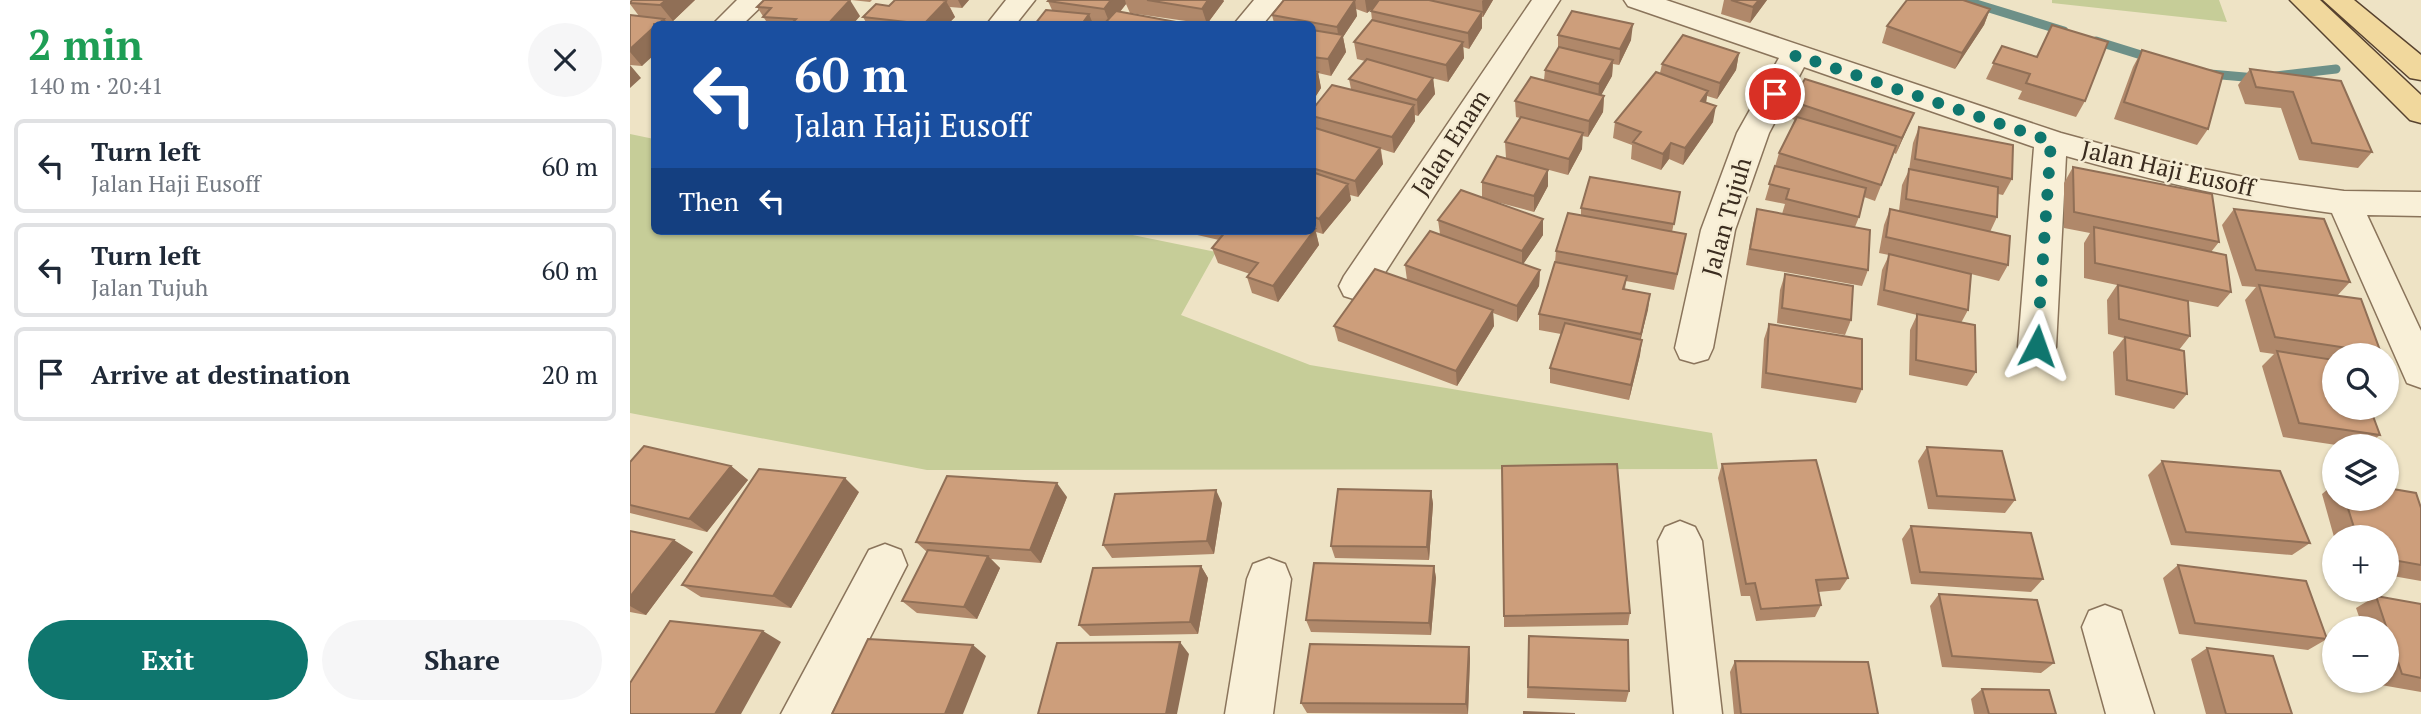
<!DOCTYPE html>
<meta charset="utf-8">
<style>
:root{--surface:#fff;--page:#f6f6f7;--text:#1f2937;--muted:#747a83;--line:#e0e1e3;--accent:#0f766e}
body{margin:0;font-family:"PT Serif",serif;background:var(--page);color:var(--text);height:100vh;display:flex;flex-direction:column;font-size:26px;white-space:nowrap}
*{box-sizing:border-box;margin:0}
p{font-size:23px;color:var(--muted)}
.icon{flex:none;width:38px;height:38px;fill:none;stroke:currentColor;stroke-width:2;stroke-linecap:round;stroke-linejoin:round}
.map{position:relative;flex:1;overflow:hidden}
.sheet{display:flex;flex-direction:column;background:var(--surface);width:630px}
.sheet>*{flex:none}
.top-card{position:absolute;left:21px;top:21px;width:665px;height:214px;border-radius:10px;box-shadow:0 2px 5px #0004;background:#1a4fa0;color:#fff;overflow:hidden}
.tools{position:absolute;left:1692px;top:343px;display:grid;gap:14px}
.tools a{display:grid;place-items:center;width:77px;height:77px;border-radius:50%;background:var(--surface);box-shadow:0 2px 5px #0004;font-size:35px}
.pin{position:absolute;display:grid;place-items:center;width:60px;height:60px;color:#fff;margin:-30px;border:4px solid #fff;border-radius:50%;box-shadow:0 2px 7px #0007}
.me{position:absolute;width:77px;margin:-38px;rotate:4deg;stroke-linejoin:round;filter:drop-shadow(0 0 5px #0008)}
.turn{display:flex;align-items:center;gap:24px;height:147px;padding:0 28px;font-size:32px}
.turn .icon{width:91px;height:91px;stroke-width:2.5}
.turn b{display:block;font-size:49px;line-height:60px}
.then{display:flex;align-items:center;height:66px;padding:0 28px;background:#0003;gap:14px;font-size:26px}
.round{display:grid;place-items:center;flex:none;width:74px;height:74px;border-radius:37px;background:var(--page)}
.overview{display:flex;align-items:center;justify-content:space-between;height:119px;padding:0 28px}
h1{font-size:42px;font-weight:800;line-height:52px;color:#1e9e55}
.primary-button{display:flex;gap:14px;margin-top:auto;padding:14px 28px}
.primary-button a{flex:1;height:80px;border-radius:42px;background:var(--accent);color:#fff;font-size:28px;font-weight:800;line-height:80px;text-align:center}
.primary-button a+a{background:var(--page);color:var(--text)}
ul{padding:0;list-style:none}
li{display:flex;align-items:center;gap:21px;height:94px;margin:0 14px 10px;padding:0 14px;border:4px solid var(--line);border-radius:10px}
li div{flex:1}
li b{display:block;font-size:26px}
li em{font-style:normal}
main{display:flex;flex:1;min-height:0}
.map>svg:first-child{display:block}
.green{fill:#c6cd98}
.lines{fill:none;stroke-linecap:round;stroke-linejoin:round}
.stream{stroke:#6d9088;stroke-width:9}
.street-casing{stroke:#8a745b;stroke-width:3}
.primary-casing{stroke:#57422f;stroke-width:3}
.street{fill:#f9f0d8;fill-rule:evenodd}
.primary{fill:#f1d89d;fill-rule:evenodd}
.wall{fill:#b0886a}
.shaded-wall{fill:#906f56}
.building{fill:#cd9e7b;stroke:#906f56;stroke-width:2}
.route{stroke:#0f766e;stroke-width:12;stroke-dasharray:0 21.6}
.labels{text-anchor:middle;stroke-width:5;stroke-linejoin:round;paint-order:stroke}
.street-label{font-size:24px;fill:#3a2c1f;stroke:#f6edd4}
</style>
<main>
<section class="sheet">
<div class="overview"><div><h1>2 min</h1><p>140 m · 20:41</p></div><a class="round"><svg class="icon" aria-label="close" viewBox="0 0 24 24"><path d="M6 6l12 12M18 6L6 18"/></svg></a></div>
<ul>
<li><svg class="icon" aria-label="left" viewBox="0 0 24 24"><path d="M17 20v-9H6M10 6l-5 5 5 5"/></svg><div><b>Turn left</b><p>Jalan Haji Eusoff</p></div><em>60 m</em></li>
<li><svg class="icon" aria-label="left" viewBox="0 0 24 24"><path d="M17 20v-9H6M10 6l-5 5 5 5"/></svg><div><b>Turn left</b><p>Jalan Tujuh</p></div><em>60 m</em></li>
<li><svg class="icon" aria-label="arrive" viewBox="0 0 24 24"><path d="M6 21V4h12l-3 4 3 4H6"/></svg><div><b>Arrive at destination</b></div><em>20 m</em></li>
</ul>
<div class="primary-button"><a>Exit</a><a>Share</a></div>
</section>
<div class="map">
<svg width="1791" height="714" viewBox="0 0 1791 714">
<rect width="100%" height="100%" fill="#eee3c5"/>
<path class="green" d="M1422 0H1589L1597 22 1422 3Z
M0 134 24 139V231H483L586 252 551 315 680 365 1082 433 1088 469 297 470 0 413Z"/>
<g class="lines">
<path class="stream" d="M1333 0 1434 31
M1466 41 1524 59
M1580 74 1626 78
M1646 76 1706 69"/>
<g class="street-casing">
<path id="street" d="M107 0H138L113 24H83Z
M376 0H405L386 24H357Z
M624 0H653L633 24H604Z
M902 0H930L740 296 727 300 714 296 709 286 714 276Z
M994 0H1036L1431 133 1534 161 1624 179 1714 191 1791 192V216L1737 215 1791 331V388L1777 383 1702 213C1611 201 1524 181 1436 156L1426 347 1421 358 1407 362 1393 358 1388 347 1404 147 1174 67 1139 133 1105 230 1083 348 1078 359 1064 363 1050 359 1045 348 1071 230 1107 133 1149 58 998 6Z
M1050 521 1065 527 1072 541 1092 714H1044L1028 541 1035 527Z
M255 544 271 550 277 565 201 714H151L239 550Z
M639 558 655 564 661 579 643 714H595L617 579 623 564Z
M1475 605 1491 611 1524 714H1476L1452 627 1459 611Z"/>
</g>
<g class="primary-casing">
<path id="primary" d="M1660 0H1690L1791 95V123L1780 120Z
M1693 0H1724L1791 55V80L1780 78Z"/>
</g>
<use href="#street" class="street"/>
<use href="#primary" class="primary"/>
</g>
<path class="wall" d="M2 0H65L43 21H36L39 24H24L12 66 0 65V15L9 16 0 4V2Z
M221 0H242L240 2Z
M265 0H339L332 8 320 7 325 17 318 24H237L233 17 259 6Z
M419 0H593L594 1 577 24 500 13 496 4 490 12 474 24 463 22V24L422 10 418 1Z
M654 0H863L853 17H852V28L839 49 833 47 834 58 818 82 802 78H803L805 94 788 116 785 115V121L764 153 751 149 753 164 728 197 720 195 721 200 693 234 686 232 689 245 648 302 622 293 617 277 620 274 588 263 582 248 589 240 550 231H682V110L721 89 719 79 735 61 727 59 724 42 742 20 741 11 743 7 737 13 726 9 727 16 713 37 716 52 701 76 688 73 691 88 682 102V24H636L644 23 642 15Z
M1094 0H1137L1120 23 1091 14Z
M127 7 230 16 223 24H138Z
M1360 9 1354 25 1325 69 1252 43 1257 26Z
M928 35 1001 40 989 65 983 64 982 76 971 95 974 96 973 112 958 137 952 136V149L938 175 893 163 918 186 904 212 859 200 913 219V235L893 264 910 270 909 286 887 322 863 313 864 326 827 386 708 341 704 326 777 280 775 265 810 234 808 220 852 198V182L876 158 875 142 890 118 886 117 885 101 914 80 915 70 928 49Z
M1372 46 1455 101 1446 117 1388 99 1392 91 1356 79Z
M1512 50 1578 129 1567 145 1484 119 1503 67Z
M1109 53 1106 70 1087 99 1077 96 1076 103 1083 122 1053 165 1039 159 1031 170 1001 159 1002 145 983 138 985 122 1030 73 1032 64Z
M1620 69 1711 81 1742 152 1728 168 1669 160 1651 108 1615 104 1608 85Z
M1161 101 1277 129 1266 154 1264 153 1245 201 1234 197 1229 217 1225 227 1238 270 1232 286 1116 265 1123 225 1127 209 1152 214 1155 204 1135 200 1149 153 1165 120 1157 117Z
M1289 127 1382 179 1373 195 1368 194 1367 217 1360 232 1378 265 1369 281 1341 274 1338 310 1331 323 1346 372 1337 386 1279 375 1280 330 1287 315 1247 305 1252 270 1259 255 1249 253 1254 225 1260 209 1269 211 1272 185 1279 170 1283 143Z
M1443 167 1589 242 1581 252 1601 292 1588 307 1547 299 1560 336 1549 350 1557 394 1544 409 1485 395 1483 352 1494 338 1478 334 1477 300 1487 285 1454 278V243L1460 233 1434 228V183Z
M951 208H1047L1042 232 1053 250 1044 290 996 281 995 289 1020 294 1011 339 1010 355 999 400 920 383V368L931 334 909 330V314L925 262 926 251 951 215Z
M1604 209 1720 282 1707 296 1751 353 1749 355H1704V408L1750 435 1736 446H1713L1653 437 1632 366 1644 354 1630 352 1615 300 1626 287 1612 286 1592 225Z
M1155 274 1221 320 1215 335 1147 323 1150 290Z
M1139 324 1232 389 1226 403 1131 388 1134 339Z
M1297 447 1385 500 1375 513 1298 509 1288 461Z
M1532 461 1680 543 1662 555 1541 545 1518 475Z
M0 462 101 466 118 480 77 532 0 513Z
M1092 464 1218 578 1210 590 1188 592 1191 605 1185 617 1126 621 1120 596H1111L1088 478Z
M1704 484V499H1757L1791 508V581L1757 575V537H1704L1692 494Z
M801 491 803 504 799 560 705 558 701 546Z
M229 492 161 608 71 597 52 585Z
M437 497 411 563 361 559 370 568 347 619 287 613 272 601 297 552 286 542Z
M592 503 584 554 482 558 473 545Z
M1281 526 1413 579 1401 592 1281 584 1272 539Z
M0 531 63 552 16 615 0 612Z
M1548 565 1697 639 1678 650 1549 634 1533 578Z
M571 566 578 578 568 634 460 636 449 625Z
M804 566 806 578 801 635 681 632 676 620Z
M1309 594 1424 663 1411 673 1312 667 1300 606Z
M1746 596 1791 604V692L1751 685 1750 681H1757V628H1733L1726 608Z
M1000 613 998 625 874 627V616Z
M899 636 999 691 996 702 897 698Z
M839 647 840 658 838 714 677 713 671 703Z
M1577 648 1662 714H1576L1561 659Z
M1105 661 1248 714H1104L1100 672Z
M1352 689 1426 714H1344L1341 699Z"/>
<path class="shaded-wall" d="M36 0H65L43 21 30 5Z
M220 0 230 16 223 24H198Z
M328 0H339L332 8Z
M481 0H495L496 4 480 24 474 9Z
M578 0H593L594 1 577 24 572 9Z
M725 0 727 16 713 37 716 52 701 76 698 59 709 41 707 27Z
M735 0H753L737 13Z
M853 0H863L853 17 852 1Z
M1129 0H1137L1120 23 1123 7Z
M316 1 325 17 318 24H294Z
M1360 9 1354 25 1325 69 1332 53Z
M852 12V28L839 49 838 33Z
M459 14 463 24H452Z
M34 19 39 24H28Z
M1003 24 1001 40 989 65 990 49Z
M24 27V55L12 66 0 52V49Z
M833 42 834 58 818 82 816 65Z
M1109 53 1106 70 1087 99 1090 83Z
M983 60 982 76 968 101 969 84Z
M0 65 11 78 0 88Z
M688 72 691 88 682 102V80Z
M803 78 805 94 788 116 787 100Z
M1078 91 1075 107 1071 101Z
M974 96 973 112 958 137 959 121Z
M784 105 785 121 764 153 762 137Z
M1086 106 1083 122 1053 165 1055 148Z
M1284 113 1277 129 1266 154 1272 138Z
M953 133 952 149 938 175 939 159Z
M1041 143 1039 159 1031 170 1033 154Z
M750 148 753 164 728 197 725 181Z
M918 170V186L904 212V196Z
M718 184 721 200 693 234 689 219Z
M913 219V235L892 266V251Z
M685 229 689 245 648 302 643 286Z
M910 270 909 286 887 322V306Z
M1020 294 1018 310 1008 349 1011 334Z
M863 310 864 326 827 386 826 371Z
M1012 340 1010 355 999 400 1001 385Z
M101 466 118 480 77 532 59 519Z
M215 478 229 492 161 608 143 596Z
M427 483 437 497 411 563 400 550Z
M586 490 592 503 584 554 577 541Z
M801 491 803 504 799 560 797 547Z
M44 540 63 552 16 615 0 606V597Z
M358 556 370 568 347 619 334 607Z
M571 566 578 578 568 634 560 622Z
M804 566 806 578 801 635 799 623Z
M133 631 151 642 111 714H85Z
M550 642 559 654 547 714H536Z
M343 645 356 656 333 714H315Z
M839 647 840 658 838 714 836 704Z"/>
<path class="building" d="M2 0H36L30 5 0 3Z
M134 0H220L198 24H161L166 19 133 17 141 8 127 7Z
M265 0H312L316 1 294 24 233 17 246 4 259 6Z
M419 0H481L474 9 418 1Z
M517 0H578L572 9Z
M654 0H725L707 27 642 15Z
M749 0H799L852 12 838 33 741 11Z
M1101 0H1129L1123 7Z
M1277 0H1333L1360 9 1332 53 1257 26Z
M416 10 459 14 452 24H405Z
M486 11 557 24H474Z
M942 11 1003 24 990 49 928 35Z
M0 15 34 19 28 24H24V27L0 49Z
M742 20 833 42 816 65 724 42Z
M638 22 652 24H636Z
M1422 25 1478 42 1455 101 1396 83 1400 74 1363 63 1372 46 1407 57Z
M682 30 713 35 698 59 682 57Z
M1053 35 1109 53 1090 83 1032 64Z
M929 47 983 60 969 84 915 70Z
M1512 50 1593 74 1578 129 1494 102Z
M737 59 803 78 787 100 719 79Z
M1620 69 1711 81 1742 152 1682 143 1663 92 1626 87Z
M682 71 688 72 682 80Z
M1026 72 1078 91 1071 101 1086 106 1055 148 1041 143 1033 154 1003 142 1011 132 985 122Z
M901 77 974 96 959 121 885 101Z
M1175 79 1284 113 1272 138 1161 101Z
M702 85 784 105 762 137 682 116V110Z
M891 117 953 133 939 159 875 142Z
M1167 117 1266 146 1251 185 1149 153Z
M682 127 750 148 725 181 682 168Z
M1289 127 1383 145 1382 179 1285 159Z
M867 156 918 170 904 196 852 182Z
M1145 166 1236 188 1229 217 1156 199 1159 189 1139 184Z
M1443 167 1582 194 1589 242 1444 212Z
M1279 169 1368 187 1367 217 1276 199Z
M682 172 718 184 689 219 682 216Z
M960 177 1050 192 1044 224 951 208Z
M831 190 913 219 892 251 808 220Z
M1127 209 1240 230 1238 270 1120 249Z
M1260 209 1380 236 1378 265 1256 237Z
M1604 209 1694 219 1720 282 1626 270Z
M938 213 1056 234 1047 274 926 251Z
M1464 227 1596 255 1601 292 1465 263Z
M682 229H685L643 286 617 277 628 263 582 248 596 231H682Z
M800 231 910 270 887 306 775 265Z
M1259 254 1341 274 1338 310 1254 290Z
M925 262 997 276 993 289 1020 294 1011 334 909 314Z
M745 269 863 310 826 371 704 326Z
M1155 274 1223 286 1221 320 1152 308Z
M1488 285 1558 301 1560 336 1489 319Z
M1629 285 1731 299 1751 353 1645 337Z
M1287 314 1345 325 1346 372 1286 360Z
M935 323 1012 340 1001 385 920 368Z
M1139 324 1232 339V389L1136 373Z
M1495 337 1554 351 1557 394 1497 380Z
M1647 351 1704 360V408H1740L1750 435 1669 423Z
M14 446 101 466 59 519 0 505V462Z
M1297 447 1372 451 1385 500 1307 496Z
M1186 460 1218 578 1186 580 1191 605 1131 609 1125 583 1116 584 1092 464Z
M1532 461 1650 471 1680 543 1556 532Z
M987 464 1000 613 874 616 872 466Z
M129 469 215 478 143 596 52 585Z
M317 476 427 483 400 550 286 542Z
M1757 488 1786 493 1791 508V565L1757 559V537H1727L1715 499H1757Z
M708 489 801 491 797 547 701 546Z
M586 490 577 541 473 545 485 494Z
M1281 526 1401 533 1413 579 1290 572Z
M0 531 44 540 0 597Z
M298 550 358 556 334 607 272 601Z
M684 563 804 566 799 623 676 620Z
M1548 565 1676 581 1697 639 1565 623Z
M571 566 560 622 449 625 463 568Z
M1309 594 1407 600 1424 663 1322 656Z
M1746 596 1791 604V678L1772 674Z
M40 621 133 631 85 714H0V683Z
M899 636 998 640 999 691 898 687Z
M238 639 343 645 315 714H202Z
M550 642 536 714H408L427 643Z
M680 644 839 647 836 704 671 703Z
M1577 648 1643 656 1662 714H1596Z
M1105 661 1238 662 1248 714H1111Z
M1352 689 1419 690 1426 714H1359Z
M894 712 945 714H894Z"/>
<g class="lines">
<path class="route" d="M1145 94 1166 55 1421 141 1407 346"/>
</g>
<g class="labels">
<g class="street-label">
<text transform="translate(821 143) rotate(-57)" y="8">Jalan Enam</text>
<text transform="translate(1538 169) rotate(13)" y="8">Jalan Haji Eusoff</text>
<text transform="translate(1097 217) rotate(-74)" y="8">Jalan Tujuh</text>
</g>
</g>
</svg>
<div class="tools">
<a><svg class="icon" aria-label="search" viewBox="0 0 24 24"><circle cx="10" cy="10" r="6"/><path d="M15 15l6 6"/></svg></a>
<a><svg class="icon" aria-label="layers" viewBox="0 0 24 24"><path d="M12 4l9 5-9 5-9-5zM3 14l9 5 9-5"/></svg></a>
<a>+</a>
<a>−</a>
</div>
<div class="pin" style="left:1145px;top:94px;background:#d93025"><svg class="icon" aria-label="arrive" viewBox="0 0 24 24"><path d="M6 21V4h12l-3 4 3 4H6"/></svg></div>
<svg class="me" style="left:1407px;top:346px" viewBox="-20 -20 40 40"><path d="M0-17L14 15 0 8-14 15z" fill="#0f766e" stroke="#fff" stroke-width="4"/></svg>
<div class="top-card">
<div class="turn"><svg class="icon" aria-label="left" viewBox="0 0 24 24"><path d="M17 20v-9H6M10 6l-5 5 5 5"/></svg><div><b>60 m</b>Jalan Haji Eusoff</div></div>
<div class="then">Then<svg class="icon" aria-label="left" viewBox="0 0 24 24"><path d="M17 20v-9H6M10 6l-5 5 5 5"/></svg></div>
</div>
</div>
</main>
